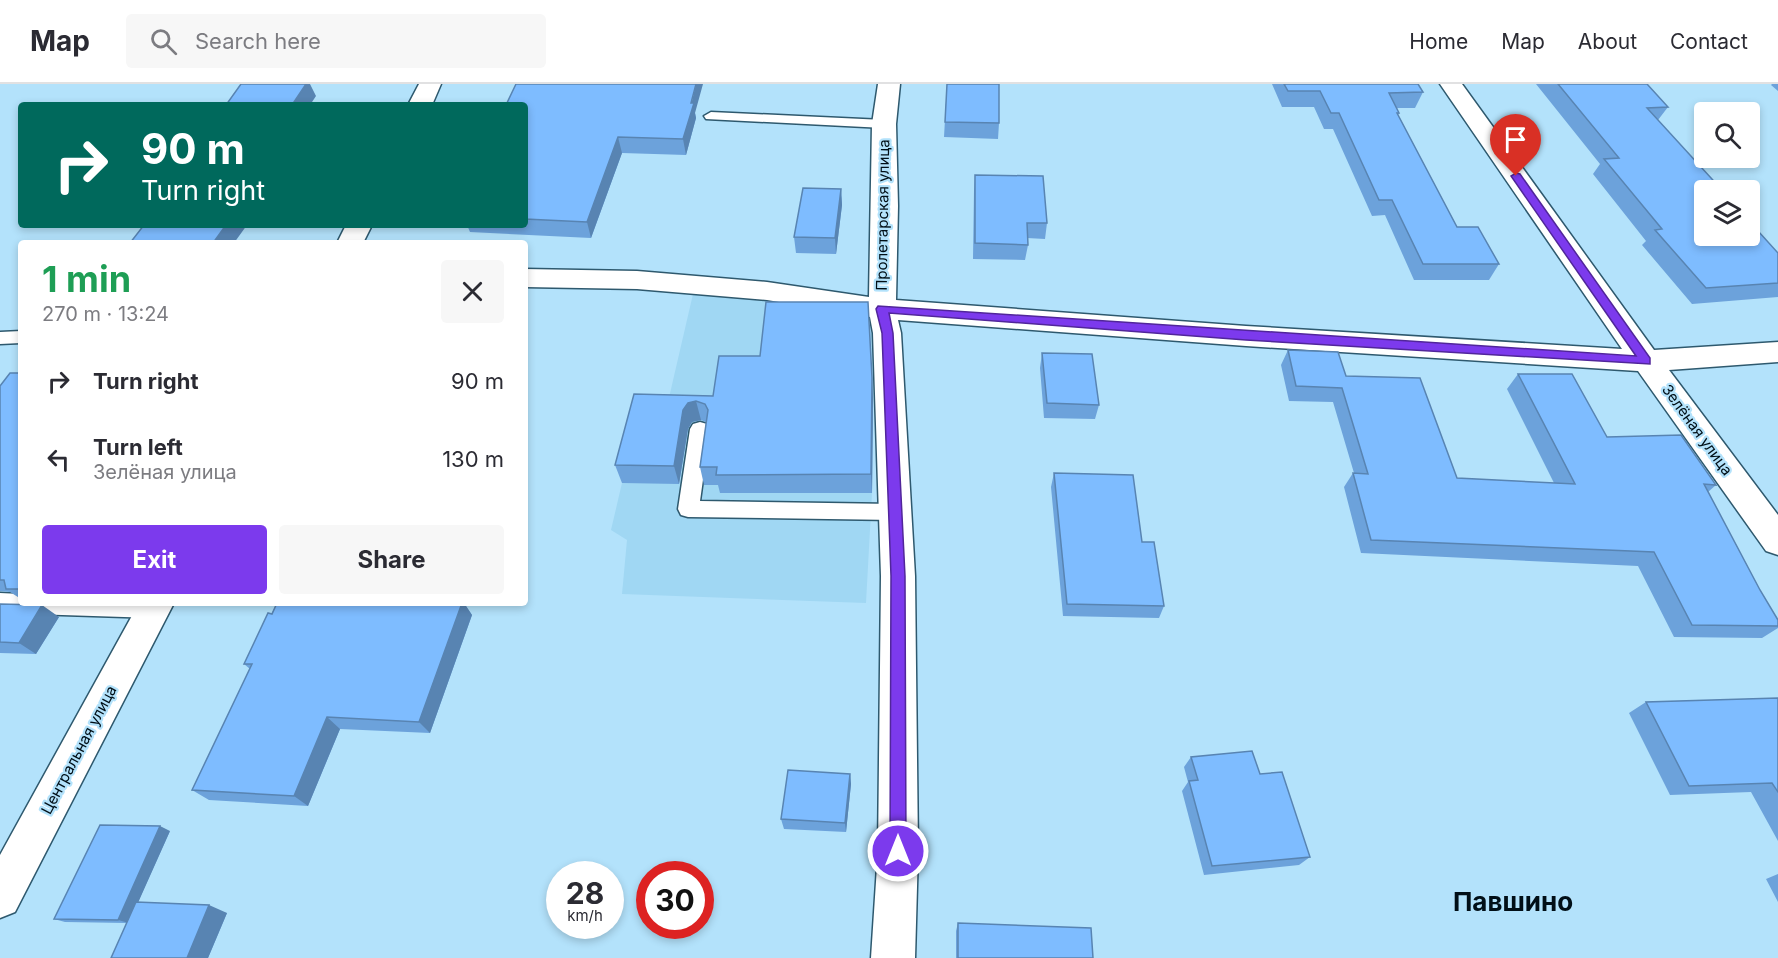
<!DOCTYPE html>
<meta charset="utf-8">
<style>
:root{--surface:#fff;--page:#f7f7f7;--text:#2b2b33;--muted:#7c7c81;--line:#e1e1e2;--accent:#7c3aed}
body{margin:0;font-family:Inter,sans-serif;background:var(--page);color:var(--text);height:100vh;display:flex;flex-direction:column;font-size:22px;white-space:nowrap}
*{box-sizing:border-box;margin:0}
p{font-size:20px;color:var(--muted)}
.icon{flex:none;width:33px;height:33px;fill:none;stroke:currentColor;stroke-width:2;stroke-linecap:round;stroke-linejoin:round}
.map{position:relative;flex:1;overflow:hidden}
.panel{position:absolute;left:18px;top:156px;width:510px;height:366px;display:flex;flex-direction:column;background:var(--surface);border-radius:6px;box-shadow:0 3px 9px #0003}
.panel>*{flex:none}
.hud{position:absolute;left:18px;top:18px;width:510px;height:126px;border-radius:6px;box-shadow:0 3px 9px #0003;background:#00695c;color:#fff;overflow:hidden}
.tools{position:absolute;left:1694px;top:18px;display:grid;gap:12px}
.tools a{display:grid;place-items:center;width:66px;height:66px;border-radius:6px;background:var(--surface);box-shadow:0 3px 9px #0003;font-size:30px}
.speed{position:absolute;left:546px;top:777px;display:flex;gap:12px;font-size:30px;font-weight:700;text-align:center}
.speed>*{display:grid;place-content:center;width:78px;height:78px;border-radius:50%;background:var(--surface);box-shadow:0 3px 9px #0003;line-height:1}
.speed small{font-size:15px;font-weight:400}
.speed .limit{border:9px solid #d22;background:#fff;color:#111}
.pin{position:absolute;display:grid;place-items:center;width:51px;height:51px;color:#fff;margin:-62px -26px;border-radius:50% 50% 50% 0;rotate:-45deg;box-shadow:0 0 6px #0007}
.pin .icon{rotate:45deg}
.me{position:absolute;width:66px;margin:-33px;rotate:0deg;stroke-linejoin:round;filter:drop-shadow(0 0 4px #0008)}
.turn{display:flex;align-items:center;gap:21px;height:126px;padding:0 24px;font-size:27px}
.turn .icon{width:78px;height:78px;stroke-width:2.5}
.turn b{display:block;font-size:42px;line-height:51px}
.round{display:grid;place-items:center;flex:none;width:63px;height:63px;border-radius:6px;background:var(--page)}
.overview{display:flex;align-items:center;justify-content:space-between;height:102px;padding:0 24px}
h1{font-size:36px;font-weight:700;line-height:45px;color:#1e9e55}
.action{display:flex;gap:12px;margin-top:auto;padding:12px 24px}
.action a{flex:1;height:69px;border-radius:6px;background:var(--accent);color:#fff;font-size:24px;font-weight:700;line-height:69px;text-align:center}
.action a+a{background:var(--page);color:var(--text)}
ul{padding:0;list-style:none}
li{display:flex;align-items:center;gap:18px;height:78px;padding:0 24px}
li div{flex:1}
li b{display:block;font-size:22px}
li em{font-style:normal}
header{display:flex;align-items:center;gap:36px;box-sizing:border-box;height:84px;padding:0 30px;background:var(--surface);border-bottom:2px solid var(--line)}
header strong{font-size:28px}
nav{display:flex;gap:33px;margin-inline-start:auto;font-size:21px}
.search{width:420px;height:54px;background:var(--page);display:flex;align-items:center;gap:15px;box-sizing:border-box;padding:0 21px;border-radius:6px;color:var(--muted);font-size:22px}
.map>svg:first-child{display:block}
.built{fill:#a0d7f3}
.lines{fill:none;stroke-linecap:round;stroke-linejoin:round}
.lane-casing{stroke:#2e596e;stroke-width:3}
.street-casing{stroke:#2e596e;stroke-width:3}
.lane{fill:#fff;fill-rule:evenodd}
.street{fill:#fff;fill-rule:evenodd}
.wall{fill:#6ca2db}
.shaded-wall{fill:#5884b2}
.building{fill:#7ebcff;stroke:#5884b2;stroke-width:1.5}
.route{fill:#7c3aed;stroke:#51269a;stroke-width:1.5}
.labels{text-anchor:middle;stroke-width:4.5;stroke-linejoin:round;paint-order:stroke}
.street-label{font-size:15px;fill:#010f17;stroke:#b3e2fb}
.near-district-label{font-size:26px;font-weight:bold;fill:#010f17;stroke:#b3e2fb}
</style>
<header>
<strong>Map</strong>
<div class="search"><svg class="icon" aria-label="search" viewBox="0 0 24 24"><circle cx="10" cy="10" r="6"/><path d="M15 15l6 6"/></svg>Search here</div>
<nav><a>Home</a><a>Map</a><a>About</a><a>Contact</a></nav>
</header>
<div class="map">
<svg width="1778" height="874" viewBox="0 0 1778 874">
<rect width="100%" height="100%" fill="#b3e2fb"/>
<path class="built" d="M693 210 801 220 854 231 874 238 872 409 866 519 622 510 627 456 611 446 622 399 642 318H668Z"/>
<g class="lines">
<g class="lane-casing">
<path id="lane" d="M711 28 884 36 891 40 884 44 706 35 704 32Z
M21 247V259L0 260V248Z
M700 338 707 340 710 345 700 417 894 420 901 422 904 428 901 434 894 436 688 433 681 431 678 425 690 345 693 340Z
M0 509 21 510V519H164L166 524 163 531 155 534 0 529Z"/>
</g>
<g class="street-casing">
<path id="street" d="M419 0H441L432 21H408Z
M878 0H900L896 40 898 122 896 216 1246 242 1622 265 1440 0H1462L1654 266 1778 258V278L1669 286 1778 431V471L1766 467 1638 287 1246 262 898 236 901 249 915 492 918 767 915 874H871L878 767 881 492 873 249 870 233 767 216 637 205 525 203V185L637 187 767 198 869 213 872 40Z
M346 141H372L363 159H337Z
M139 519H174L15 828 0 834V771Z"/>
</g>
<use href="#lane" class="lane"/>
<use href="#street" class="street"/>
</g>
<path class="wall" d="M947 0 999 39 998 55 944 53Z
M1272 0H1418L1423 8 1415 24H1397L1399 29 1398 31 1457 143 1499 180 1489 196H1414L1385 131 1372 132 1333 45H1324L1314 23H1282Z
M1536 0H1647L1668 23 1658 36 1778 169V213L1692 220 1642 161 1646 157 1593 90 1600 80Z
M1772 0H1778V7L1771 1Z
M525 21 695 29 696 34 686 71 622 69 591 154 470 148 467 141H525Z
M975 91 1047 139 1045 155 1027 154 1028 161 1025 176 973 175 974 106Z
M841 105 842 121 836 170 796 169 794 153Z
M1288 266 1346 292 1457 394 1554 399 1507 305 1518 290 1607 353 1716 401 1708 408 1760 506 1778 536V544L1762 554 1674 553 1638 482 1361 469 1344 403 1353 389H1354L1333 318 1289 317 1281 281Z
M1042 269 1099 321 1095 335 1044 334 1040 284Z
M21 289V515L10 508 0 507V302Z
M634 310 713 312 873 314 872 409H720L718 401H704L700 383 706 338 701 336 692 338 688 345 679 400 622 399 615 381Z
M1054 389 1142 458 1164 522 1159 534 1063 532 1051 403Z
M277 519H464L472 531 430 649 340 645 308 722 209 716 192 706 250 585 244 580Z
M0 520 59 533 36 570 0 569Z
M1778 614V757L1751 708 1670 711 1629 629 1646 618Z
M1191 673 1260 690 1310 773 1299 781 1204 791 1182 707 1188 698 1184 683Z
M850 690 851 700 846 748 784 745 781 735Z
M170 747 138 818 227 829 208 874H111L127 839 65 838 54 835Z
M1778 790V818L1766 795Z
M958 839 1093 874H956V847Z"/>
<path class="shaded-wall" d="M306 0H310L316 12 310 21H292Z
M696 0H703L695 29 696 34 686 71 683 55Z
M618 53 622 69 591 154 587 138Z
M841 105 842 121 836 170 835 154Z
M226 141H247L234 159H213Z
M872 294 873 314 872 409 871 390Z
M696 317 701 336 692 338 688 345 679 400 674 382 683 326 688 319Z
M462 519H464L472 531 430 649 419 638Z
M42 521 59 533 36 570 19 559Z
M327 633 340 645 308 722 294 712Z
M850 690 851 700 846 748 845 739Z
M160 742 170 747 129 839 118 836Z
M209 821 227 829 208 874H187Z"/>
<path class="building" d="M241 0H306L292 21H226Z
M516 0H696L691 19H694L683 55 618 53 587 138 525 135V21H506Z
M947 0H999V39L945 38Z
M1284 0H1418L1423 8 1389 9 1399 29H1397L1457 143H1478L1499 180H1423L1392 116H1379L1339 29H1331L1320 7H1288Z
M1558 0H1647L1668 23 1647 24 1722 106H1704V152H1749V137L1778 169V199L1706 204 1655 146 1662 145 1604 75 1619 74Z
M975 91 1043 92 1047 139H1027L1028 161 975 159Z
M803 104 841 105 835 154 794 153Z
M144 141H226L213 159H130Z
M766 218H868L872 294 871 390 716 391 717 383H700L708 326 705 320 696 317 688 319 683 326 674 382 615 381 634 310 713 312 719 272H760Z
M1288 266 1338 268 1346 292 1420 294 1457 394 1575 400 1518 290H1572L1607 353 1681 351 1716 401 1704 400 1760 506 1778 536V542L1692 541 1654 468 1371 456 1353 389 1368 390 1342 304 1296 302Z
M1042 269 1092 270 1099 321 1047 319Z
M10 289H21V505H6L4 496H0V302Z
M1054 389 1133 391 1142 458H1154L1164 522 1067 520Z
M277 519H462L419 638 327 633 294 712 192 706 252 580H244L268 529 272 530Z
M0 520 42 521 19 559 0 558Z
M1778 614V708L1772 699 1689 702 1646 618Z
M1252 667 1260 690 1282 688 1310 773 1212 782 1189 697 1198 696 1191 673Z
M788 686 850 690 845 739 781 735Z
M100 741 160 742 118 836 54 835Z
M136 818 209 821 187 874H111Z
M958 839 1091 844 1093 874H958Z"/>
<path class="route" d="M1516 89 1520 90 1650 274V280L1246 256 889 229 893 249 905 492 906 767 904 773 898 775 892 773 890 767 891 492 882 249 876 225 878 222 1636 272 1511 92Z"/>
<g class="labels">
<g class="street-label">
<text transform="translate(883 131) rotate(-89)" y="5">Пролетарская улица</text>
<text transform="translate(1697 346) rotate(54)" y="5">Зелёная улица</text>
<text transform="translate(79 666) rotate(-62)" y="5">Центральная улица</text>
</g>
<g class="near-district-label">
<text x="1513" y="827">Павшино</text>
</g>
</g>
</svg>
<div class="tools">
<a><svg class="icon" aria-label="search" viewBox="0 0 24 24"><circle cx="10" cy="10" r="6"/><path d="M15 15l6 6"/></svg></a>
<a><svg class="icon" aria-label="layers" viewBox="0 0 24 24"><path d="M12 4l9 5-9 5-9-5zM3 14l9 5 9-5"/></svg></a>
</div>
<div class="speed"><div>28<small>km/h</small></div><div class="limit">30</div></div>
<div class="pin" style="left:1516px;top:92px;background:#d93025"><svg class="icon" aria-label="arrive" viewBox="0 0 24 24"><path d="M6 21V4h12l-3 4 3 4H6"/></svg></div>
<svg class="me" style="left:898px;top:767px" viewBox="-20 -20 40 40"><circle r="17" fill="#7c3aed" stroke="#fff" stroke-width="3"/><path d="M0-11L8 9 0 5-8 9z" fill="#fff"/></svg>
<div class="hud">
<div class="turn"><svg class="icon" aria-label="right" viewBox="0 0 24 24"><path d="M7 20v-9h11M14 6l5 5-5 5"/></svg><div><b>90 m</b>Turn right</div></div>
</div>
<section class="panel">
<div class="overview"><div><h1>1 min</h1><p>270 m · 13:24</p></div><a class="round"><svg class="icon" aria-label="close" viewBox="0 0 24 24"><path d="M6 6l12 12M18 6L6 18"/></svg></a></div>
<ul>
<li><svg class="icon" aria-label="right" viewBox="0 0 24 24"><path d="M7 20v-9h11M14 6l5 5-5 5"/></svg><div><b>Turn right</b></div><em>90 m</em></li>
<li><svg class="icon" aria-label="left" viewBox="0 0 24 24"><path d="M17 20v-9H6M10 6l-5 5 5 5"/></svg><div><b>Turn left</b><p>Зелёная улица</p></div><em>130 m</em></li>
</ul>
<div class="action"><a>Exit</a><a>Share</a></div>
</section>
</div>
